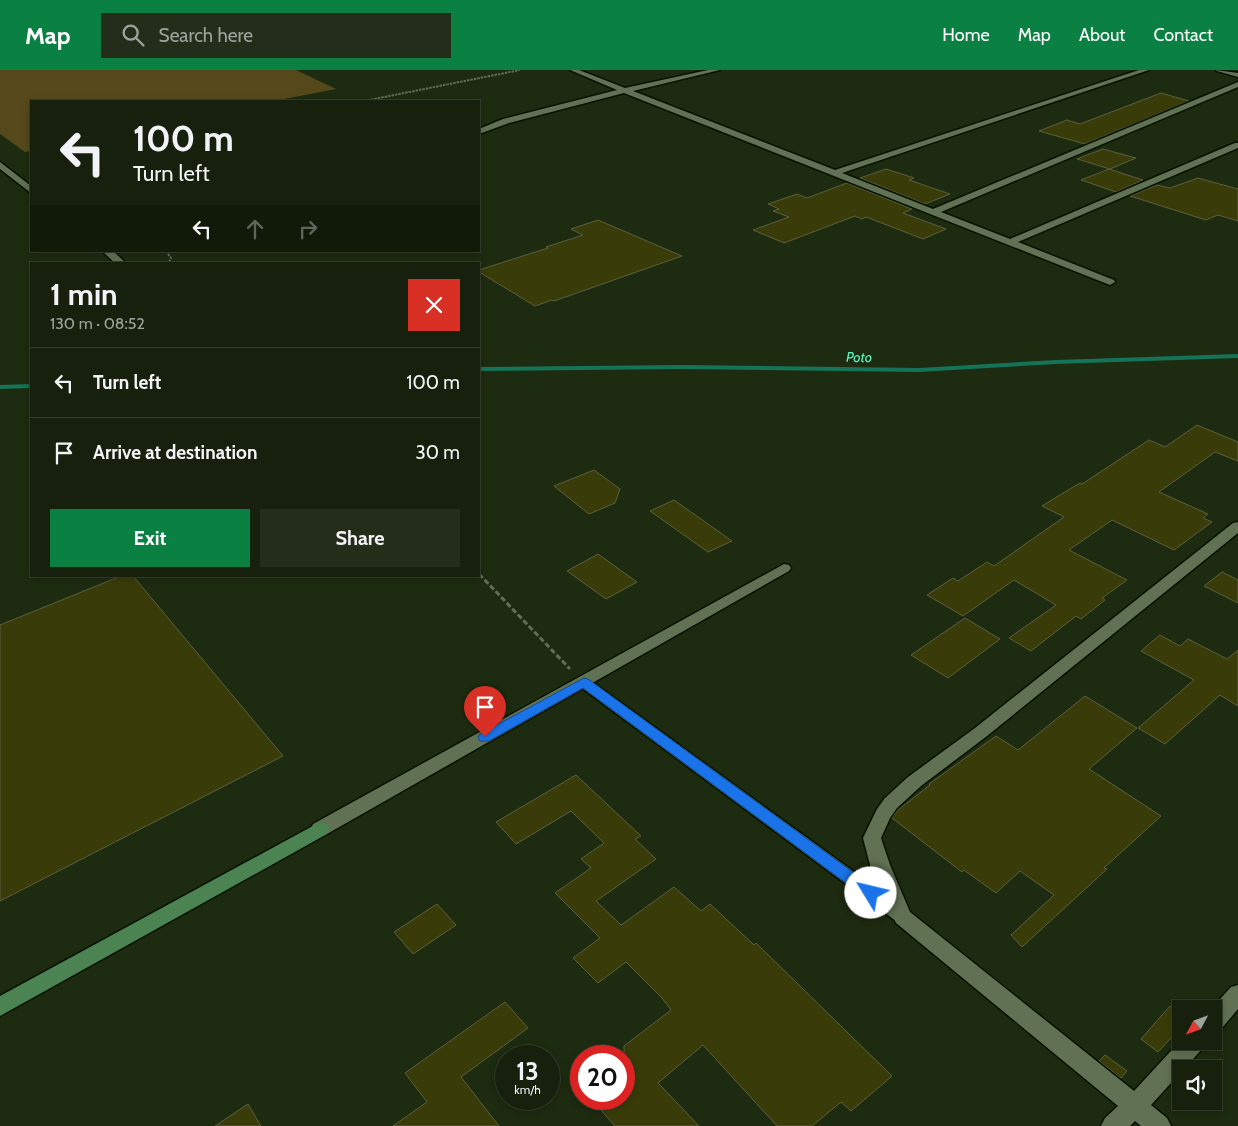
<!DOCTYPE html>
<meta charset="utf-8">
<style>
:root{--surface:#16200c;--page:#232d1a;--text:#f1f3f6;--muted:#9ea39d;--line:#353e2d;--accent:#0b8043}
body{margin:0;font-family:Cabin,sans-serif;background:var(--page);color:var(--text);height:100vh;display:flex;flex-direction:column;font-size:19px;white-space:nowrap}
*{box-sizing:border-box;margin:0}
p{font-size:16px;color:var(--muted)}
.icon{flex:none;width:28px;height:28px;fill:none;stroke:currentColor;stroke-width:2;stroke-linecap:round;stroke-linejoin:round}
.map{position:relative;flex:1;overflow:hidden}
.drawer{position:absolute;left:30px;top:192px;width:450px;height:315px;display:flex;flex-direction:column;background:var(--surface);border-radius:0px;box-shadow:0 2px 8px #0003,0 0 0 1px var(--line)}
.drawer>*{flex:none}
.guide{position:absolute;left:30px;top:30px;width:450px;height:152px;border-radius:0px;box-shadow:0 2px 8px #0003,0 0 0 1px var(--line);background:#16200c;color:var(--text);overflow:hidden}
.needle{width:32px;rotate:229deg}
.tools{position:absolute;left:1172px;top:930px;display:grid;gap:10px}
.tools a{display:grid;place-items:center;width:50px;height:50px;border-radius:0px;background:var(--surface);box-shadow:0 2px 8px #0003,0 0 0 1px var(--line);font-size:25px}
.speed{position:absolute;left:495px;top:975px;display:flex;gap:10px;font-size:25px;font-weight:700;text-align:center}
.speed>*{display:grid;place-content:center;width:65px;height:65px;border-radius:50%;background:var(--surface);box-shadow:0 2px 8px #0003,0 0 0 1px var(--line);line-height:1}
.speed small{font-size:12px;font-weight:400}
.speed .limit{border:8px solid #d22;background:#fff;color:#111}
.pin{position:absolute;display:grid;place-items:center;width:42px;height:42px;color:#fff;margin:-51px -21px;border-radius:50% 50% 50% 0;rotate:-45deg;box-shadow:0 0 5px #0007}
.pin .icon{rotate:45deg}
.me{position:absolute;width:55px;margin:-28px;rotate:306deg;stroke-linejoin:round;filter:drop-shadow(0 0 4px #0008)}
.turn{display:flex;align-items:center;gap:18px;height:105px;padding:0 20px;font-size:22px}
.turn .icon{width:65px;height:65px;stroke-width:2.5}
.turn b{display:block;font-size:35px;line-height:42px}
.lanes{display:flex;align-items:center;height:48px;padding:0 20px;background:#0003;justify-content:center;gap:25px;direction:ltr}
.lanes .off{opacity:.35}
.round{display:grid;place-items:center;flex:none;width:52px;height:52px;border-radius:0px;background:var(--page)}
.headline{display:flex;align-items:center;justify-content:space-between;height:85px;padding:0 20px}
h1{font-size:30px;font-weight:800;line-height:38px}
.button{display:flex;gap:10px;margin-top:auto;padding:10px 20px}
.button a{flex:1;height:58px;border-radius:0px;background:var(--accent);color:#fff;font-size:20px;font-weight:800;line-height:58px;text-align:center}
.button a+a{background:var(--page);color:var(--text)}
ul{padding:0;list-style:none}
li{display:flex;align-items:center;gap:15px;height:70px;padding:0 20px;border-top:1px solid var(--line)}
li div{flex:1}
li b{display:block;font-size:19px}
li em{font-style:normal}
header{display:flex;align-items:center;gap:30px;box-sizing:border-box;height:70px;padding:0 25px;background:var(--accent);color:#fff}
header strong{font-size:24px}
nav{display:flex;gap:28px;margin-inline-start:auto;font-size:18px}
.search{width:350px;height:45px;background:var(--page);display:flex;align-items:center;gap:12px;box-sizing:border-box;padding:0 18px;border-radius:0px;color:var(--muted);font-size:19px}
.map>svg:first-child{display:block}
.green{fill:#55491c}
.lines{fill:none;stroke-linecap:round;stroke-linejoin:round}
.stream{fill:#157358;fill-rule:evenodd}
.building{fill:#393c08;stroke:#5c5f3f}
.lane-casing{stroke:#071300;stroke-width:3}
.street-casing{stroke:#071300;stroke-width:3}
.secondary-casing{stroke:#071300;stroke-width:3}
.path-far1{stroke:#616d56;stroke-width:2;stroke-dasharray:2.5 1;stroke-linecap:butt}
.path{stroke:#616d56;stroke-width:3;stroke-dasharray:5.5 2.5;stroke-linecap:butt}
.lane{fill:#617153;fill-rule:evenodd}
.street{fill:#617153;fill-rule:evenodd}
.secondary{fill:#4c8353;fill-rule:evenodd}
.route{fill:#1a73e8;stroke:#114b97}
.labels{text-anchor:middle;stroke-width:5;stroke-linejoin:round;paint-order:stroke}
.far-water-label{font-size:14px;font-style:italic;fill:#5ef6c4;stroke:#1d2b10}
</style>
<header>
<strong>Map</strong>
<div class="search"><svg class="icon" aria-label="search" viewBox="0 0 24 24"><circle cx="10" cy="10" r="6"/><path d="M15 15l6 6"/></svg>Search here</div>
<nav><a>Home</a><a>Map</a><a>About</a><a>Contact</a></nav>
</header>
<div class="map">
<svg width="1238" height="1056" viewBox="0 0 1238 1056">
<rect width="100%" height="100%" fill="#1d2b10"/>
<path class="green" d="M0 0H296L336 19 274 31H31V81L25 82 0 64Z"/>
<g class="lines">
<path class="stream" d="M1238 284V288L1056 294 919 302 683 299 479 301V297L683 295 919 298 1056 290Z
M31 314V318L0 319V315Z"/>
</g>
<path class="building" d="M1161 23 1189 31 1085 74 1039 61 1067 50 1080 54Z
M1103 79 1136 88 1110 99 1077 89Z
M886 99 914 108 909 110 950 124 925 134 860 108Z
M1109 99 1143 110 1116 122 1081 110Z
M1198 108 1238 119V151L1218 145 1206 150 1130 126 1157 115 1170 118Z
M847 113 912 139 903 143 946 159 923 169 866 147 862 149 855 146 784 173 753 160 789 147 773 141 779 139 768 134 797 124 807 128Z
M598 150 682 186 554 231 552 230 535 236 479 202V200L548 178 546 177 583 165 571 159Z
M1197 355 1238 372V391L1215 382 1159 422 1208 444 1203 448 1212 452 1174 480 1112 450 1069 480 1127 510 1102 528 1105 530 1081 549 1076 546 1031 581 1009 568 1056 535 1014 510 963 546 927 525 953 508 958 511 987 492 994 496 1064 447 1042 436 1063 423 1080 413 1082 414 1149 370 1165 377Z
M594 400 620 419 615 433 589 444 554 416Z
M674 430 732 471 708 482 650 441Z
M598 484 637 512 606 529 567 501Z
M1222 502 1238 510V533L1204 516Z
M121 506H133L283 686 0 831V555Z
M965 548 1000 569 948 608 911 585Z
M1160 565 1180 576 1188 569 1227 589 1238 580V636L1220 625 1165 674 1138 658 1194 610 1141 581Z
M1085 626 1137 658 1089 699 1161 746 1104 798 1107 799 1022 877 1011 865 1054 825 1020 801 996 823 964 800 962 802 892 748 898 740 930 715 929 714 996 666 1018 680Z
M576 705 641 766 635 769 656 789 596 831 621 855 674 817 701 841 710 834 754 875 756 873 892 1006 851 1041 841 1032 812 1056H777L703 975 658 1013 699 1056H615L591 1029H624V976L671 940 661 927 626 892 598 913 573 888 600 868 555 823 591 798 581 789 604 773 571 741 516 774 496 752Z
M437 834 456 855 413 884 394 862Z
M505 932 528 958 461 1007 499 1056H393L427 1032 405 1003Z
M1170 936 1181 944V957L1158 982 1141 969Z
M1105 985 1127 1001 1121 1008 1099 991Z
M248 1034 261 1056H215Z"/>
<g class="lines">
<g class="lane-casing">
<path id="lane" d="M583 607 588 609 908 841 910 846 908 851 902 853 896 851 578 615 576 612 578 609Z"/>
</g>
<g class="street-casing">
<path id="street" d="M570 0H579L625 18 708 0H720L633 21 835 100 1139 0H1149L842 103 933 139 1238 12V17L941 142 1010 169 1235 73H1238V78L1018 172 1114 210 1115 212 1110 215 624 23 509 53 479 64V59L503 49 617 20Z
M1216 0 1238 3V7L1217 1Z
M0 92 31 116V123L0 99Z
M102 181H113L127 194H116Z
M1238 452V463L987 666 921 716 897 738 890 748 881 768 890 795 910 842 1134 1021 1181 970 1206 971 1203 978 1184 999H1181V1002L1151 1035 1167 1048 1171 1056H1141L1135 1051 1130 1056H1101L1105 1048 1118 1036 896 853 870 795 863 768 877 739 885 728 908 707 975 658 1233 453Z
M784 494 789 495 791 498 789 501 327 764 320 766 313 764 311 759 313 754Z
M1238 915V939L1222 958 1214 961V939H1211L1231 917Z"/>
</g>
<g class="secondary-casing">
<path id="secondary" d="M320 752 327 754 329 759 327 764 0 946V926Z"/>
</g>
<path class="path-far1" d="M364 31 520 0
M166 181 171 188 168 194"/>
<path class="path" d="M479 504 570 599"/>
<use href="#lane" class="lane"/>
<use href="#street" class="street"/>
<use href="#secondary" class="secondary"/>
</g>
<path class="route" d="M584 608 588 609 876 819 878 823 876 828 871 829 866 828 583 618 489 671H480L478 667 480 664Z"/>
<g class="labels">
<g class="far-water-label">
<text transform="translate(859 287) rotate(1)" y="5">Poto</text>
</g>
</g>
</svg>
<div class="tools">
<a><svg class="needle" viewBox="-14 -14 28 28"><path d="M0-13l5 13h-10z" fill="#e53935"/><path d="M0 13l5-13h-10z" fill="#9ea39d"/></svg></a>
<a><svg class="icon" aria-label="sound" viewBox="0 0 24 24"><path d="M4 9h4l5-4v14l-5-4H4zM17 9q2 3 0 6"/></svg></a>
</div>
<div class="speed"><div>13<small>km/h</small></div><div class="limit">20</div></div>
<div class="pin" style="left:485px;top:667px;background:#d93025"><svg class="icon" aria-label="arrive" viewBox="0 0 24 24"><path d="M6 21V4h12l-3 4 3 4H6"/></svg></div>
<svg class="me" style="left:871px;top:823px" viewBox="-20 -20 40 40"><circle r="19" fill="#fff"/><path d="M0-13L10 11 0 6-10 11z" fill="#1a73e8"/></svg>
<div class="guide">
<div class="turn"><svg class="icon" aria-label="left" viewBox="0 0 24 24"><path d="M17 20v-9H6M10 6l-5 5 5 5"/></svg><div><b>100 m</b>Turn left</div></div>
<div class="lanes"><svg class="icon" aria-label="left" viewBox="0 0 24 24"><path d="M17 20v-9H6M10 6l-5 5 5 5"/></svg><svg class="icon off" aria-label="ahead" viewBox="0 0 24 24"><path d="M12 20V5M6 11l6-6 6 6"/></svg><svg class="icon off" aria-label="right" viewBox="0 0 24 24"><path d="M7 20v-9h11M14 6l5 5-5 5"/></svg></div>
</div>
<section class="drawer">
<div class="headline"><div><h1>1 min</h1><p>130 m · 08:52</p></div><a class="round" style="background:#d93025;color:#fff"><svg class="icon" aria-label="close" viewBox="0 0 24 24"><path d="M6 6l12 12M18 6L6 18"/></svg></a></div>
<ul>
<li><svg class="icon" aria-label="left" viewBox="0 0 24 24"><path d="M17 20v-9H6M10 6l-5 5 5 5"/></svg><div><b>Turn left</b></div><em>100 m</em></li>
<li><svg class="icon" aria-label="arrive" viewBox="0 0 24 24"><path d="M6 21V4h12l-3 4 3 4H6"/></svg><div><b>Arrive at destination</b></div><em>30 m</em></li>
</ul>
<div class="button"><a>Exit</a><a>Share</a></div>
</section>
</div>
